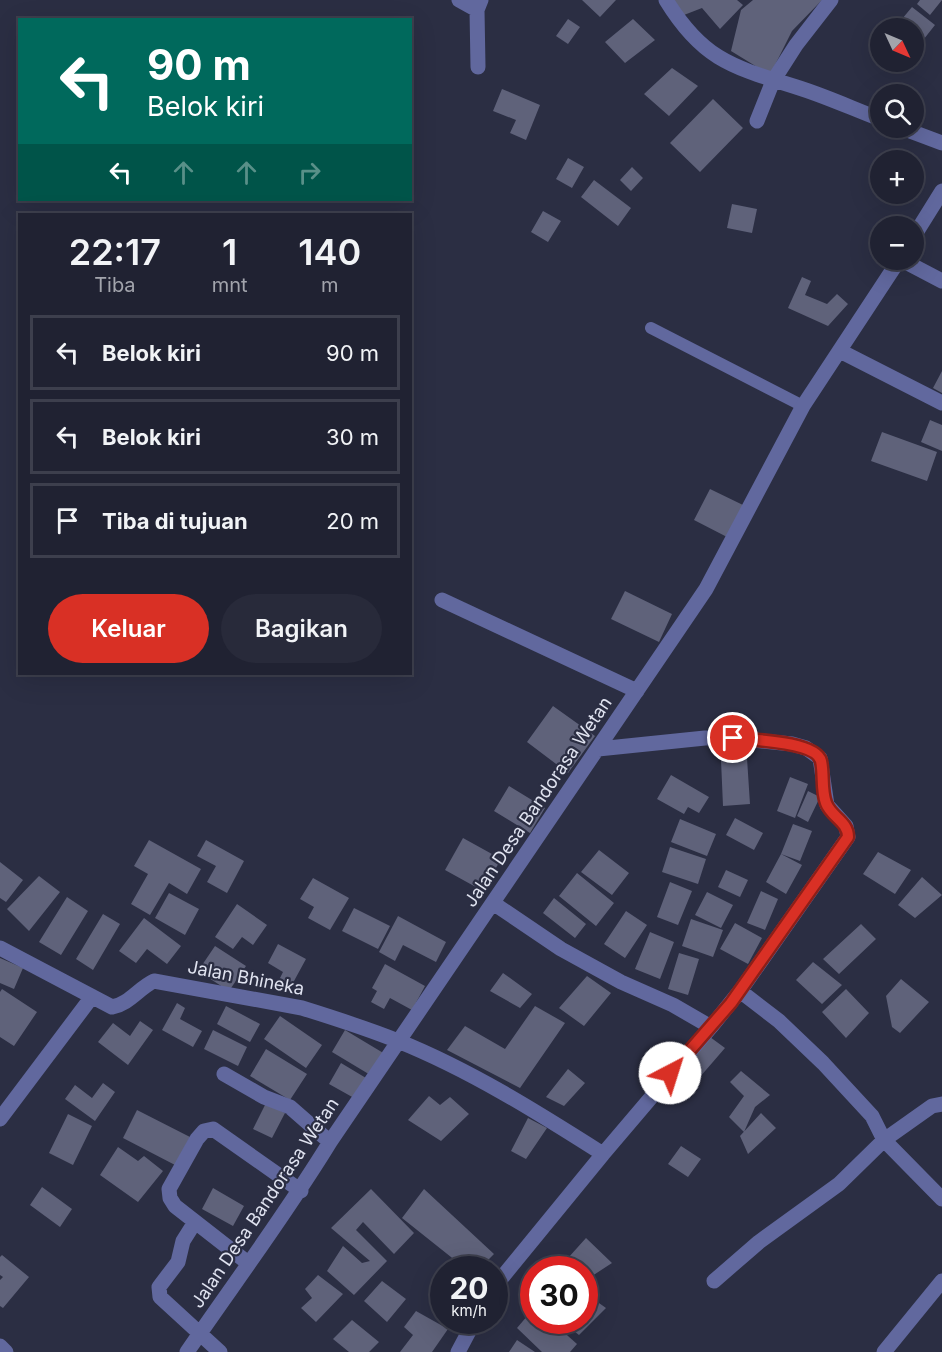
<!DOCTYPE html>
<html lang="id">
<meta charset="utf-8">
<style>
:root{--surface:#202232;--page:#282a3a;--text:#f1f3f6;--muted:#a2a4ac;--line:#3d3f4d;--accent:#d93025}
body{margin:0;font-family:Inter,sans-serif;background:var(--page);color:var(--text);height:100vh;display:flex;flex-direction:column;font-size:22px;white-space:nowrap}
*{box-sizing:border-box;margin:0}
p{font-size:20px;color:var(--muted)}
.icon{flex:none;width:33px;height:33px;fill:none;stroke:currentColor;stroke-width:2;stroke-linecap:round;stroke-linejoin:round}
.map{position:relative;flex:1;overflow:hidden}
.details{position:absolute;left:18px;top:213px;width:394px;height:462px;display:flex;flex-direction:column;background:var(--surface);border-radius:0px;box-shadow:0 6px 24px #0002,0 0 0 2px var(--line)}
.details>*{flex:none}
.guide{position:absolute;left:18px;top:18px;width:394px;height:183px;border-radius:0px;box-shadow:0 6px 24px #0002,0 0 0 2px var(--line);background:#00695c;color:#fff;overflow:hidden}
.needle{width:39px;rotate:134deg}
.buttons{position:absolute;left:870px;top:18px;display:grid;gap:12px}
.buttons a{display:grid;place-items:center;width:54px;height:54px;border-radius:50%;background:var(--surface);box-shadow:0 6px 24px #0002,0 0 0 2px var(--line);font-size:30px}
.speed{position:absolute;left:430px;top:1256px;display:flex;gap:12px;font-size:30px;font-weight:700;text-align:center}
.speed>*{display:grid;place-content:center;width:78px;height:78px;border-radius:50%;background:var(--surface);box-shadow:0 6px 24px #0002,0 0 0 2px var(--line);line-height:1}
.speed small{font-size:15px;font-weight:400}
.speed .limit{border:9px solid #d22;background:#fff;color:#111}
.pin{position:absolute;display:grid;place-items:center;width:51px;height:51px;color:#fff;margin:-26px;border:3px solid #fff;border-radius:50%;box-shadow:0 2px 6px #0007}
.me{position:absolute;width:66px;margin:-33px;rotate:40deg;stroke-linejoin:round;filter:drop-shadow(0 0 4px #0008)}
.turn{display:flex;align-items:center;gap:21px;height:126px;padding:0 30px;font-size:27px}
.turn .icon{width:78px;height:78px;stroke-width:2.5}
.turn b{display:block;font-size:42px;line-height:51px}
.lanes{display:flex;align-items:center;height:57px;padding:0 30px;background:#0003;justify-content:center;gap:30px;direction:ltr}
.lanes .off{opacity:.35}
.eta{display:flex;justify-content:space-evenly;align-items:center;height:102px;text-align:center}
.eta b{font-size:36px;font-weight:600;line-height:42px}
.primary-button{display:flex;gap:12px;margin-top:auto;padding:12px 30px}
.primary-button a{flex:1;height:69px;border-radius:36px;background:var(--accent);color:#fff;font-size:24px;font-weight:600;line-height:69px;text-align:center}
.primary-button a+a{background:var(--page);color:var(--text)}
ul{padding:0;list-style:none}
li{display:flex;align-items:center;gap:18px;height:75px;margin:0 12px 9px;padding:0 18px;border:3px solid var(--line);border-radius:0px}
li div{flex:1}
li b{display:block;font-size:22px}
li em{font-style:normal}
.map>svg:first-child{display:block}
.building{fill:#5f627a}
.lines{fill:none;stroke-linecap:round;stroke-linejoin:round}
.service{stroke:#61689e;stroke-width:12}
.minor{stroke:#61689e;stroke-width:15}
.route-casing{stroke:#8d1f18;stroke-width:15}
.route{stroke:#d93025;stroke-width:10}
.labels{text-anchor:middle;stroke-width:4.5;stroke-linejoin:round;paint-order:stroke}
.street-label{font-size:18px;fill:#e0e3f0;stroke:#2b2e43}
</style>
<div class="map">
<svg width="942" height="1352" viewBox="0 0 942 1352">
<rect width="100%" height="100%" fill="#2b2e43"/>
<path class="building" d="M582 0H616L600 17Z
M672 0H737L743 5 720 29 702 8 684 15Z
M753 0H822L792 31 770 75 731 51 741 10Z
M920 0H942L930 15 917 4Z
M912 7 935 25 920 44 914 38V28H901L897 25Z
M568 19 580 27 568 44 556 36Z
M633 19 655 40 625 63 605 42Z
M672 68 698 86 669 116 644 94Z
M502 89 540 105 526 140 510 133 516 120 493 111Z
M713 99 743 128 700 172 670 143Z
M568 158 584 167 572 188 556 179Z
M632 167 643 178 631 191 620 180Z
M594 180 631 208 618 226 581 197Z
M732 204 757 209 752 233 727 228Z
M543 211 561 221 548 242 531 232Z
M802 277 811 281 805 295 827 304 837 294 848 304 828 326 788 308Z
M942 371V393L933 388Z
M930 420 942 425V451L921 442Z
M882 432 937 452 927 481 871 461Z
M710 489 743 505 727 537 694 520Z
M625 591 672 614 659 642 611 619Z
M553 706 595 736 568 773 527 742Z
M747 758 750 804 723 806 721 760Z
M671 775 709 797 699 813 688 807 684 814 657 799Z
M790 777 808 784 795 818 777 811Z
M509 786 545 808 530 833 494 811Z
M808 791 820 797 808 822 797 816Z
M735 818 763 833 754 850 726 835Z
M680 819 716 834 707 856 671 842Z
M793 824 812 831 800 861 781 854 802 865 786 894 766 882 781 854Z
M463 838 501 859 483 891 445 870Z
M149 840 201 869 187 894 169 883 150 915 131 904 148 874 134 866Z
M206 840 244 861 227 893 207 882 216 866 197 856Z
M670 847 706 859 698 884 662 872Z
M599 850 629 873 612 895 581 872Z
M878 852 911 870 895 894 863 874Z
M0 862 23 880 6 902 0 898Z
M726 870 748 880 740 897 718 887Z
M577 873 614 903 596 926 559 896Z
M39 876 60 892 29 931 7 909Z
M922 877 942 895 915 918 898 905Z
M313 878 349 898 330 930 308 918 314 907 300 899Z
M670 882 692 891 678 925 657 917Z
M761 891 778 899 765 930 747 923Z
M707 892 733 905 721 928 695 915Z
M169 893 199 909 185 935 155 918Z
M67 897 88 911 61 955 39 942Z
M554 898 586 924 575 938 543 913Z
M237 904 267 925 253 945 242 937 233 949 215 937Z
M354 908 390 926 378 949 342 931Z
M626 911 647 925 625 958 604 944Z
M103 914 120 924 93 970 76 959Z
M398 916 446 942 436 962 403 945 395 961 379 952Z
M144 918 181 946 167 964 147 949 136 963 119 951Z
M691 919 723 930 713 957 682 946Z
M735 923 762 938 748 964 720 949Z
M861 924 876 939 839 974 823 959Z
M650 932 674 942 660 979 635 969Z
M278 944 306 959 288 992 276 986 283 972 268 963Z
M215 946 246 966 229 991 198 971Z
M679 953 699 959 688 995 668 989Z
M0 958 23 968 14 989 0 983Z
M813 962 842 985 822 1004 796 980Z
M385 964 425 986 412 1010 390 998 384 1009 371 1002 377 991 372 988Z
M503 973 532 994 520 1008 490 991Z
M587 976 611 993 584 1026 559 1008Z
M901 979 929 1002 900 1033 892 1027 886 996Z
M2 989 37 1012 14 1046 0 1037V992Z
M846 989 869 1013 846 1038 822 1012Z
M177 1003 185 1008 180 1019 202 1031 193 1047 162 1030Z
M226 1006 260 1024 250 1042 217 1024Z
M535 1006 565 1023 520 1088 447 1050 465 1026 505 1049Z
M280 1016 322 1045 306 1068 264 1039Z
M140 1021 153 1030 128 1065 98 1042 113 1023 130 1036Z
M213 1030 247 1047 238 1066 204 1049Z
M345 1030 385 1054 372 1076 332 1052Z
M710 1037 725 1048 693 1085 679 1075Z
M266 1049 307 1074 290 1100 250 1076Z
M341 1063 366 1078 354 1098 329 1084Z
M568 1069 585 1083 564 1106 546 1097Z
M741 1071 770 1095 755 1107 744 1132 729 1117 744 1096 730 1082Z
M103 1083 115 1092 95 1121 65 1099 75 1085 92 1098Z
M429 1096 440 1105 450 1097 469 1114 441 1141 408 1120Z
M266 1103 285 1113 272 1138 253 1129Z
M137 1110 190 1137 175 1165 123 1138Z
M761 1113 776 1128 748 1154 740 1136Z
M68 1114 92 1126 73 1165 49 1153Z
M528 1118 547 1128 526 1159 511 1151Z
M681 1146 701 1159 688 1177 668 1164Z
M118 1147 138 1161 144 1156 163 1171 138 1202 100 1175Z
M42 1187 72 1209 60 1227 30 1205Z
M213 1188 244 1206 233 1226 202 1209Z
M371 1189 414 1233 394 1254 363 1222 356 1230 387 1261 354 1295 327 1271 343 1246 362 1263 370 1261 331 1228Z
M424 1189 494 1254 479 1269H466L402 1218Z
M586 1238 612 1263 589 1278 585 1274V1269H579L568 1258Z
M2 1255 29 1277 3 1308 0 1306V1280L3 1277 0 1275V1257Z
M318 1275 343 1294 316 1322 301 1308 312 1298 305 1289Z
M382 1281 406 1299 387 1322 364 1301Z
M585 1293 606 1308 579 1335 560 1320H585Z
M534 1308V1320H550L577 1344 570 1352H542L517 1328Z
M416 1311 448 1329 432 1352H400L413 1335 404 1327Z
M352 1320 379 1342 369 1352H349L333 1339Z
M517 1340 535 1352H509Z"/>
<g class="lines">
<path class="service" d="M651 328 803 406"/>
<path class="minor" d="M459 0 477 10
M666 0C701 57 729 66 790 85 821 94 851 108 880 119
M478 67 477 10 481 0
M757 121 773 81 796 45 831 0
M902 128 942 143
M914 236 942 191
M902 260 942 281
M840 351 942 403
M442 600 637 691
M598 749 705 738H733L792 744 806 748 820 758 827 805 846 826 848 837 740 991
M493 903 561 949 621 982 673 1005 711 1027 603 1154
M0 948 112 1007C129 1004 139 988 154 981L302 1008C334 1018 366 1028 398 1041 470 1070 537 1112 603 1154L495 1286
M711 1027 740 991 779 1021 823 1063 872 1116 884 1140 942 1199
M224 1074 264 1097 290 1107 330 1142
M0 1119 91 998
M195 1222 183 1241 178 1262 159 1287 160 1297 220 1352
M248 1263 175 1206 170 1198 169 1189 197 1139 204 1131 213 1129 301 1191
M714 1281 759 1242 839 1184 884 1140 932 1106 942 1104
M0 1346 6 1352
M187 1352C235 1282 286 1214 330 1142L706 589 803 406 899 260
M458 1352 475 1320
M884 1352 942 1281"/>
</g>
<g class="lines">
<g class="route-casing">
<path id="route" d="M670 1073 731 1003 848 837C848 821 831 817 826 803 821 790 824 774 821 761 816 741 751 740 733 738"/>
</g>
<use href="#route" class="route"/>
</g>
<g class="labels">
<g class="street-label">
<text transform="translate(538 802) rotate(-56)" y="6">Jalan Desa Bandorasa Wetan</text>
<text transform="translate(246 978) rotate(11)" y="6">Jalan Bhineka</text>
<text transform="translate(265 1203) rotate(-56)" y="6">Jalan Desa Bandorasa Wetan</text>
</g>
</g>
</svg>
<div class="buttons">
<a><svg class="needle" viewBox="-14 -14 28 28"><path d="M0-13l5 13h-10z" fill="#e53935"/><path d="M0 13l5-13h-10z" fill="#a2a4ac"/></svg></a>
<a><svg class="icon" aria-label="search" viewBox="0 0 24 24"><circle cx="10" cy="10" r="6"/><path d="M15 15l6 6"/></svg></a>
<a>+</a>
<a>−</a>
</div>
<div class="speed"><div>20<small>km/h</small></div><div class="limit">30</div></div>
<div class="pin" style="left:733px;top:738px;background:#d93025"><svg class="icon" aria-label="arrive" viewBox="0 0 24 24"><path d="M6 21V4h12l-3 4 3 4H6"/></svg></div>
<svg class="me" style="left:670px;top:1073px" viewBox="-20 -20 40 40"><circle r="19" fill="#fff"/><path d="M0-13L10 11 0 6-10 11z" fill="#d93025"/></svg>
<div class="guide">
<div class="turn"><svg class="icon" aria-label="left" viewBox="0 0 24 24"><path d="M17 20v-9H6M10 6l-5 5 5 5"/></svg><div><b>90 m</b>Belok kiri</div></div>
<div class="lanes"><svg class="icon" aria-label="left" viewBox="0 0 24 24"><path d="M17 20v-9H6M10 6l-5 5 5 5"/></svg><svg class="icon off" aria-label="ahead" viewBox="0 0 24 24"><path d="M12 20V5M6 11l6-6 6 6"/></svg><svg class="icon off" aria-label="ahead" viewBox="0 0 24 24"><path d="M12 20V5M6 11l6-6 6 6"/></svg><svg class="icon off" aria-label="right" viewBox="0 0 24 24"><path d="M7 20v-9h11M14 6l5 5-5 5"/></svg></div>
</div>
<section class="details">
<div class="eta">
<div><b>22:17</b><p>Tiba</p></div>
<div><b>1</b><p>mnt</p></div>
<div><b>140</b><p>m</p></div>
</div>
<ul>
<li><svg class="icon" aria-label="left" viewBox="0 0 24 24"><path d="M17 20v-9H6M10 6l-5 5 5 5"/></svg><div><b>Belok kiri</b></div><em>90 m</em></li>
<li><svg class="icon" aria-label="left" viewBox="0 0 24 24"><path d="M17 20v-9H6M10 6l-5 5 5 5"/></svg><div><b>Belok kiri</b></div><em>30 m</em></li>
<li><svg class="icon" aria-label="arrive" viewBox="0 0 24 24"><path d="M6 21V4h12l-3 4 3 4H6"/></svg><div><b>Tiba di tujuan</b></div><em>20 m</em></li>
</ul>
<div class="primary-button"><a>Keluar</a><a>Bagikan</a></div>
</section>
</div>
